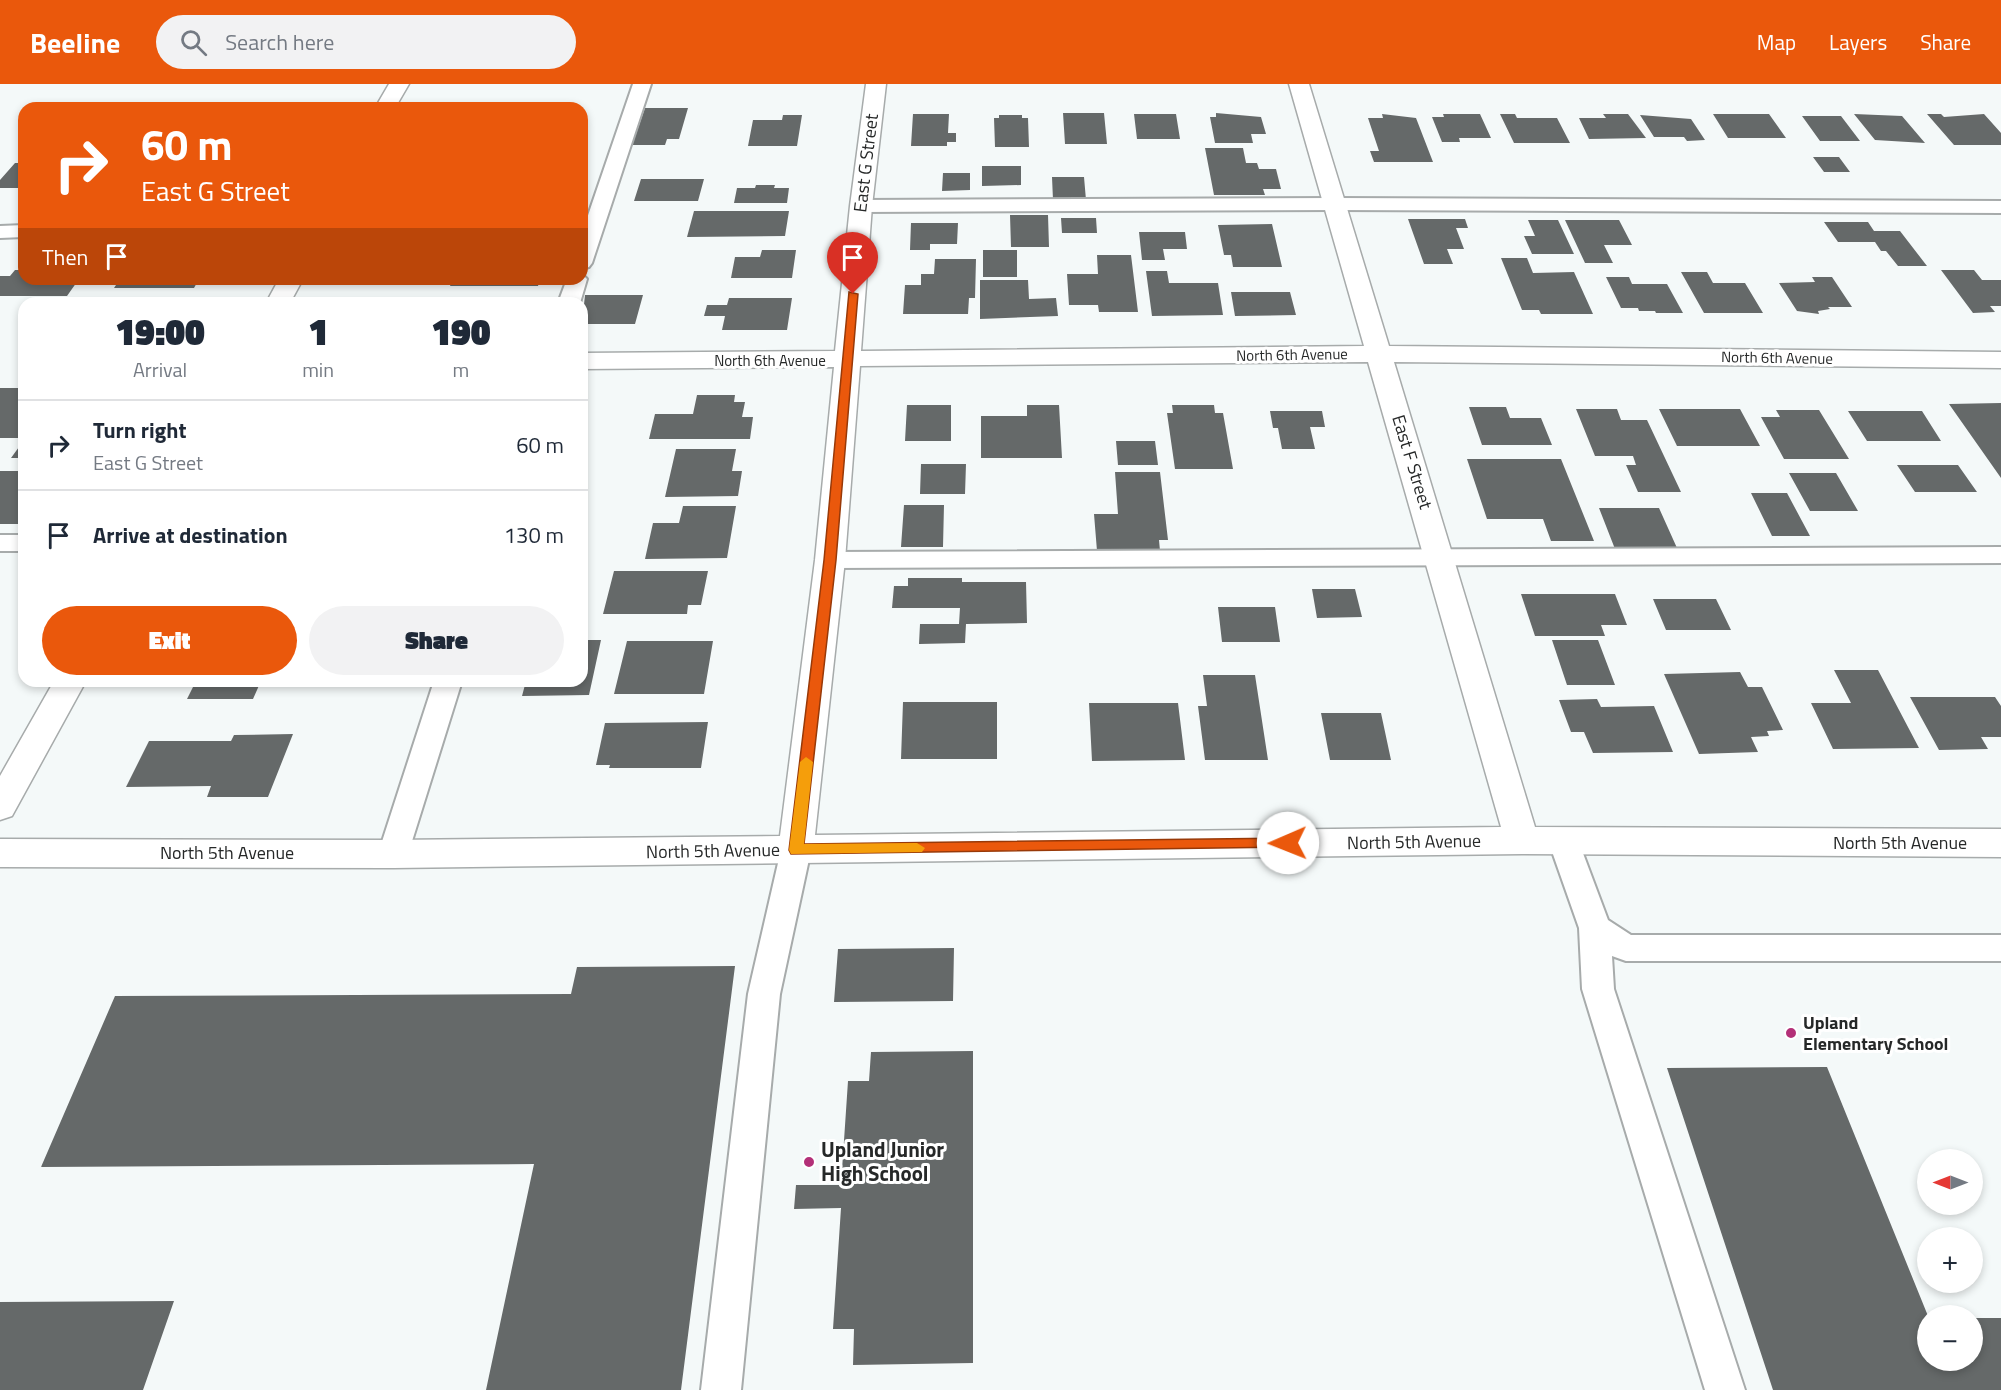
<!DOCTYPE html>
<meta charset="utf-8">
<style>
:root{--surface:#fff;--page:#f2f2f3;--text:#1f2937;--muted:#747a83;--line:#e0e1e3;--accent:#ea580c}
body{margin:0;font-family:"Titillium Web",sans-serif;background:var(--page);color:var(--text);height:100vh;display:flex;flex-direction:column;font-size:22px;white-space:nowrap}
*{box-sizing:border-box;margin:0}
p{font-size:20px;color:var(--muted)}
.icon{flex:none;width:33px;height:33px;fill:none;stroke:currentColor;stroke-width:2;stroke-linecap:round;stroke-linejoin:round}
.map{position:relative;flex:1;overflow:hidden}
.sheet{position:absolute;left:18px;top:213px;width:570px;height:390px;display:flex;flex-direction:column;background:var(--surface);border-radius:18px;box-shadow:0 3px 9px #0003}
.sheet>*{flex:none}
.hud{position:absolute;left:18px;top:18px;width:570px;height:183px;border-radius:18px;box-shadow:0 3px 9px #0003;background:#ea580c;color:#fff;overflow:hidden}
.needle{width:39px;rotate:270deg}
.fabs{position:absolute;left:1917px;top:1065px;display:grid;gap:12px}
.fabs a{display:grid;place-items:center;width:66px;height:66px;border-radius:50%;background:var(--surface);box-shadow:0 3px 9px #0003;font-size:30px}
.pin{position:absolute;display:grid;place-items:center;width:51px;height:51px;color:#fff;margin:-62px -26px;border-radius:50% 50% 50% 0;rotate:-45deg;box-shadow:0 0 6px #0007}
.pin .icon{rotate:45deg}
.me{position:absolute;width:66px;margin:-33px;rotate:269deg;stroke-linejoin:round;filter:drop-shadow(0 0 4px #0008)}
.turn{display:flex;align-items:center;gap:21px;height:126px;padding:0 24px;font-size:27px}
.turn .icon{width:78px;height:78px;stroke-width:2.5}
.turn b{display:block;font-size:42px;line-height:51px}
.then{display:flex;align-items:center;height:57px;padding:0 24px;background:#0003;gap:12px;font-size:22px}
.eta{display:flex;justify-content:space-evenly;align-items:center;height:102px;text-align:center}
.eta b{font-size:36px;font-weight:800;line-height:42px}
.action{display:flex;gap:12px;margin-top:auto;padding:12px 24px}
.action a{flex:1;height:69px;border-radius:36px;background:var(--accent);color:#fff;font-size:24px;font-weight:800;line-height:69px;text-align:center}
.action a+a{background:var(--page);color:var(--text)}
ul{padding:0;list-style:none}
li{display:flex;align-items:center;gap:18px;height:90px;padding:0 24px;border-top:2px solid var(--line)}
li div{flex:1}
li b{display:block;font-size:22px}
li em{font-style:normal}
header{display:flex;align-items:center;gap:36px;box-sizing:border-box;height:84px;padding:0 30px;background:var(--accent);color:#fff}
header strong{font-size:28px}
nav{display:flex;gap:33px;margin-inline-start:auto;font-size:21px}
.search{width:420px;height:54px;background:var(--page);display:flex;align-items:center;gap:15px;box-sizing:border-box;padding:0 21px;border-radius:33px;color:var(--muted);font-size:22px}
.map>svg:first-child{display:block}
.building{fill:#656969}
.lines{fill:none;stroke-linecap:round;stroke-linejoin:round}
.lane-casing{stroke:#a7abab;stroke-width:4}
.street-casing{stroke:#a7abab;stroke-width:3}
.secondary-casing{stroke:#a7abab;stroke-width:3}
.lane{fill:#fff;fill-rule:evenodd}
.street{fill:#fff;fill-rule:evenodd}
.secondary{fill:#fff;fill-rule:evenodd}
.route{fill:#ea580c;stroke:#983908;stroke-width:1.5}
.slow{fill:#f59e0b}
.poi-dot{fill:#b33078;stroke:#fff;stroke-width:2}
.labels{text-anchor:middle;stroke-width:6;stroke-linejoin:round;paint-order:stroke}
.far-street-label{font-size:15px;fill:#262828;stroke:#fff}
.street-label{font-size:18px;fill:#262828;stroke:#fff}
.poi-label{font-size:18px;font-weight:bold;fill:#262828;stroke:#fff;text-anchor:start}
.near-poi-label{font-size:21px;font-weight:bold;fill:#262828;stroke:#fff;text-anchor:start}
</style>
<header>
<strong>Beeline</strong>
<div class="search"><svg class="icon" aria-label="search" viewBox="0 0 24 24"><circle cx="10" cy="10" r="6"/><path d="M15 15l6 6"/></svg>Search here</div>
<nav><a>Map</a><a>Layers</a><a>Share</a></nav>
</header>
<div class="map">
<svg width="2001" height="1306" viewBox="0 0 2001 1306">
<rect width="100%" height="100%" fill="#f4f9f9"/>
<path class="building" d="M645 24H688L679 55H667L665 61H632Z
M1063 29H1104L1107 60H1065Z
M1216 29 1261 33 1266 50H1251L1253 59H1215L1210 33H1216Z
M913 30H949L948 49H956V58H947V62H911Z
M1134 30H1176L1180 55H1137Z
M1382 30 1416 34 1433 78H1374L1370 67H1379L1368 34H1383Z
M1443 30H1480L1491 54H1459L1460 58H1442L1432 33H1444Z
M1500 30H1515L1517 34H1557L1570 59H1514Z
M1603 30H1628L1646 54 1589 55 1579 34H1606Z
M1713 30H1769L1786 54H1728Z
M1854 30 1902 32 1925 59 1875 56Z
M1927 30H1941L1944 33 1984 30 2001 49V61H1954Z
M783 31H802L797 62H748L753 36H782Z
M999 31H1022V34H1028L1029 63H995L994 34H999Z
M1640 31 1691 35 1705 56 1687 57 1684 53H1654Z
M1802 32H1841L1860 57H1820Z
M1205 64H1243L1246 79H1257L1259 85H1276L1281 105H1263L1265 111H1214Z
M1813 73H1839L1850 88H1824Z
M15 79H24V99L20 104H0V96Z
M982 82H1021V101L982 102Z
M943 89H970V106L942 107Z
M1052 93H1084L1086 116H1053Z
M641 95H704L698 117H634Z
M756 101H775L774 104H789L787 119H734L737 104H755Z
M694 127H789L785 152 687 153Z
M1010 131H1048L1049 163H1011Z
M1061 134H1096L1097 149H1062Z
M1408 135H1465L1468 144H1456L1464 165H1447L1453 180H1424Z
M1528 136H1558L1574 170H1532L1524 152H1535Z
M1565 136H1619L1632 161H1604L1613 179H1585Z
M1824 138H1868L1874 147H1900L1927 182H1898L1886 167H1881L1875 158H1838Z
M911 139H958L957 160H930V166H910Z
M1272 140 1282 183H1233L1231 171H1224L1218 141Z
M1139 148H1185L1187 165H1163L1165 176H1142Z
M762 166H796L792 194H731L735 173H760Z
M983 166H1017V193H983Z
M1097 171H1131L1138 228H1099L1098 221H1069L1067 190H1098Z
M1501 174H1527L1533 189 1574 188 1593 230H1541L1539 226H1522Z
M935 175H976L975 214H969L968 230H903L905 201H921V190H934Z
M15 186H24V195H79L67 212H0V192H10Z
M1941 186H1974L1982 196H2001V222H1990L1995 228 1973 229Z
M1146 187H1167L1169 199H1218L1223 231 1152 232Z
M1681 188H1707L1713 199H1745L1763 229H1704Z
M1606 193H1629L1632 200H1667L1683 229H1656L1655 227H1639L1638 224H1621Z
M1812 193H1832L1852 223H1828L1830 225 1818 227 1819 230 1797 227 1779 199 1815 198Z
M120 195H199L194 204H114Z
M453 195H540L538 202H450Z
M980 196H1028L1029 215 1056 214 1058 232 980 235Z
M1231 208H1290L1296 231 1235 232Z
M585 211H643L635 240H582Z
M729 214H792L787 246H722L725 232H704L707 221H727Z
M92 215H174L171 219H89Z
M0 304H24V354H0Z
M697 311H735L734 318H745L742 333H753L750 355H649L655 330H693Z
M2001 319V394L1949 320Z
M907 321H951V357H905Z
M1027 321H1059L1062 374H981V332H1027Z
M1172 321H1214L1215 329H1223L1233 385H1175L1167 329H1173Z
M1469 323H1506L1510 334H1541L1552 361H1482Z
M1576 325H1617L1621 336H1647L1681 408H1638L1626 381H1636L1633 372H1595Z
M1659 325H1740L1760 362H1677Z
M1776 326H1819L1849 375H1784L1761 333H1780Z
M1270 327H1322L1325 343H1310L1315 365H1282L1278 344H1273Z
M1848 327H1922L1941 357H1867Z
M24 356V374H11Z
M1116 357H1155L1158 381H1118Z
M676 365H736L732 387H742L738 412 665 413Z
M1467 375H1561L1594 457H1551L1543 435H1487Z
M921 380H966L965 410H920Z
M1897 381H1958L1977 408H1915Z
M0 387H24V440H0Z
M1115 388H1160L1168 456H1159L1160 467H1097L1094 430H1118Z
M1789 389H1836L1858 427H1810Z
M1751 409H1787L1810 452H1772Z
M904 421H944L943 463H901Z
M683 422H736L727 474 645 475 653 439H679Z
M1599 424H1659L1677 464 1615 465Z
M614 487H708L701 521H688L687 530H603Z
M908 494H962V498H1026L1027 539 966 540 965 559 919 560 920 540H959L960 524H892L894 502H908Z
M1312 505H1355L1362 533 1317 534Z
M1521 510H1615L1627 541H1601L1605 552H1535Z
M1653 515H1716L1731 546H1666Z
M1218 523H1275L1280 558H1222Z
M582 556H601L589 611 522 612 526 597H582Z
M1552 556H1598L1615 601H1567Z
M627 557H713L704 610H614Z
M1834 586H1878L1919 664 1833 665 1811 619H1851Z
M1740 588 1748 603H1762L1783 646 1767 647 1769 652 1751 653 1758 668 1699 670 1664 590Z
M1203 591H1255L1268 676H1205L1198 622H1207Z
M196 597H261L253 615H187Z
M1910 613H1995L2001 622V653H1981L1988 665 1939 666Z
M1597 615 1601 623 1654 622 1673 668 1593 669 1584 648H1571L1559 616Z
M903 618H997V675H901Z
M1089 619H1178L1185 676 1092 677Z
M1321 629H1381L1391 676H1330Z
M708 638 701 684H609L610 681H596L605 639Z
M293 650 268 713H207L211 702 126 703 149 657H231L234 651Z
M954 864 953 917 834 918 838 865Z
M735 882 681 1306H486L534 1080 41 1083 115 912 571 910 577 883Z
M973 967V1279L853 1281 854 1245H833L841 1124 794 1125 796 1101H841L848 997H869L871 968Z
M1827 983 1928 1232V1276H1972V1234H2001V1306H1773L1667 984Z
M174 1217 143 1306H0V1218Z"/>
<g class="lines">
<g class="lane-casing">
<path id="lane" d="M633 0H651L592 179 589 183 582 185V149Z
M1335 114 2001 117V129L1335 126 861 128 854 126 851 122 854 118 861 116Z
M24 141V153L0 154V142Z
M582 190 587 195 580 219H558L567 195H582Z
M0 451H24V467H0Z
M2001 463V479L830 484 821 482 817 476 821 470 830 468Z
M434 597H462L408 770 404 778 393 782 382 778 378 770Z
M1563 744 1574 748 1578 756 1608 836 1631 851H2001V877H1626L1612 872 1614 905 1745 1306H1705L1582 905 1579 844 1548 756 1552 748Z
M796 754 807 758 811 766 780 910 741 1306H701L748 910 781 766 785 758Z"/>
</g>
<g class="street-casing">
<path id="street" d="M866 0H886L872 122 861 267 1364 262 1289 0H1309L1389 262 2001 268V284L1394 278 1535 743 2001 745V773L1522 770 393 784 0 783V755L393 756 780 752 815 476 834 283 582 285V269L835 267 850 122ZM1368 278 1501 743 815 751 845 476 860 282Z"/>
</g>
<g class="secondary-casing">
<path id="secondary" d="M389 0H409L395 24H375Z
M279 195H303L290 219H266Z
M54 597H86L12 732 0 736V692Z"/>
</g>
<use href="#lane" class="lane"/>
<use href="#street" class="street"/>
<use href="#secondary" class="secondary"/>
</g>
<path class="route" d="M849 208 858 210 836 476 804 760 1288 754 1295 759 1293 763 791 770 789 766 824 476Z"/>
<path class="slow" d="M806 673 813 678 804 760 917 759 925 764 922 768 791 770 789 766 800 678Z"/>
<g class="poi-dot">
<circle cx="1791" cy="949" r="6"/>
<circle cx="809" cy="1078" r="6"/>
</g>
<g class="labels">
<g class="far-street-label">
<text transform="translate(1292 271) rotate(-1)" y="5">North 6th Avenue</text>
<text transform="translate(1777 274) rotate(1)" y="5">North 6th Avenue</text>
<text x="770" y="282">North 6th Avenue</text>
</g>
<g class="street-label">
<text transform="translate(866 79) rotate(-83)" y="6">East G Street</text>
<text transform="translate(1412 378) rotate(73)" y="6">East F Street</text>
<text transform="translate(1414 758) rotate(-1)" y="6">North 5th Avenue</text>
<text x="1900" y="765">North 5th Avenue</text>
<text transform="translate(713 767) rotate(-1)" y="6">North 5th Avenue</text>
<text x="227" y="775">North 5th Avenue</text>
</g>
<g class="poi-label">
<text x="1803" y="945">Upland<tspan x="1803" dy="21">Elementary School</tspan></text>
</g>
<g class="near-poi-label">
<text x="821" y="1073">Upland Junior<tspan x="821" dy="24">High School</tspan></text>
</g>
</g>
</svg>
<div class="fabs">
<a><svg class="needle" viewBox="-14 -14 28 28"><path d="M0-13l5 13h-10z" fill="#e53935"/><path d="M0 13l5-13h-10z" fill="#747a83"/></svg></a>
<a>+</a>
<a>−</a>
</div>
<div class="pin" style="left:853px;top:210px;background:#d93025"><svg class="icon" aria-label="arrive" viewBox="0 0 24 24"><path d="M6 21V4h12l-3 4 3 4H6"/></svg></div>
<svg class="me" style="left:1288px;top:759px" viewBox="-20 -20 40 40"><circle r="19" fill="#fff"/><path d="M0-13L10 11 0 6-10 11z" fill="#ea580c"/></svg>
<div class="hud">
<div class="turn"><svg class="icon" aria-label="right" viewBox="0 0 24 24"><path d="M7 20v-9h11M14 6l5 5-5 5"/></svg><div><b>60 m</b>East G Street</div></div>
<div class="then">Then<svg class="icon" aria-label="arrive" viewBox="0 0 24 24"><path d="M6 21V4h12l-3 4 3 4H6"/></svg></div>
</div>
<section class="sheet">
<div class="eta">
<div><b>19:00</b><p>Arrival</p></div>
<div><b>1</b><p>min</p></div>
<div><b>190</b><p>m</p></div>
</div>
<ul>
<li><svg class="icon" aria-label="right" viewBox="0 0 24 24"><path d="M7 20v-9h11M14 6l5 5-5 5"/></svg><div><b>Turn right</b><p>East G Street</p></div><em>60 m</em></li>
<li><svg class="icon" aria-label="arrive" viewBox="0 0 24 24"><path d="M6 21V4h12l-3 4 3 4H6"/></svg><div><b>Arrive at destination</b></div><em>130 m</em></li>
</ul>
<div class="action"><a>Exit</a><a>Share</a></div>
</section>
</div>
